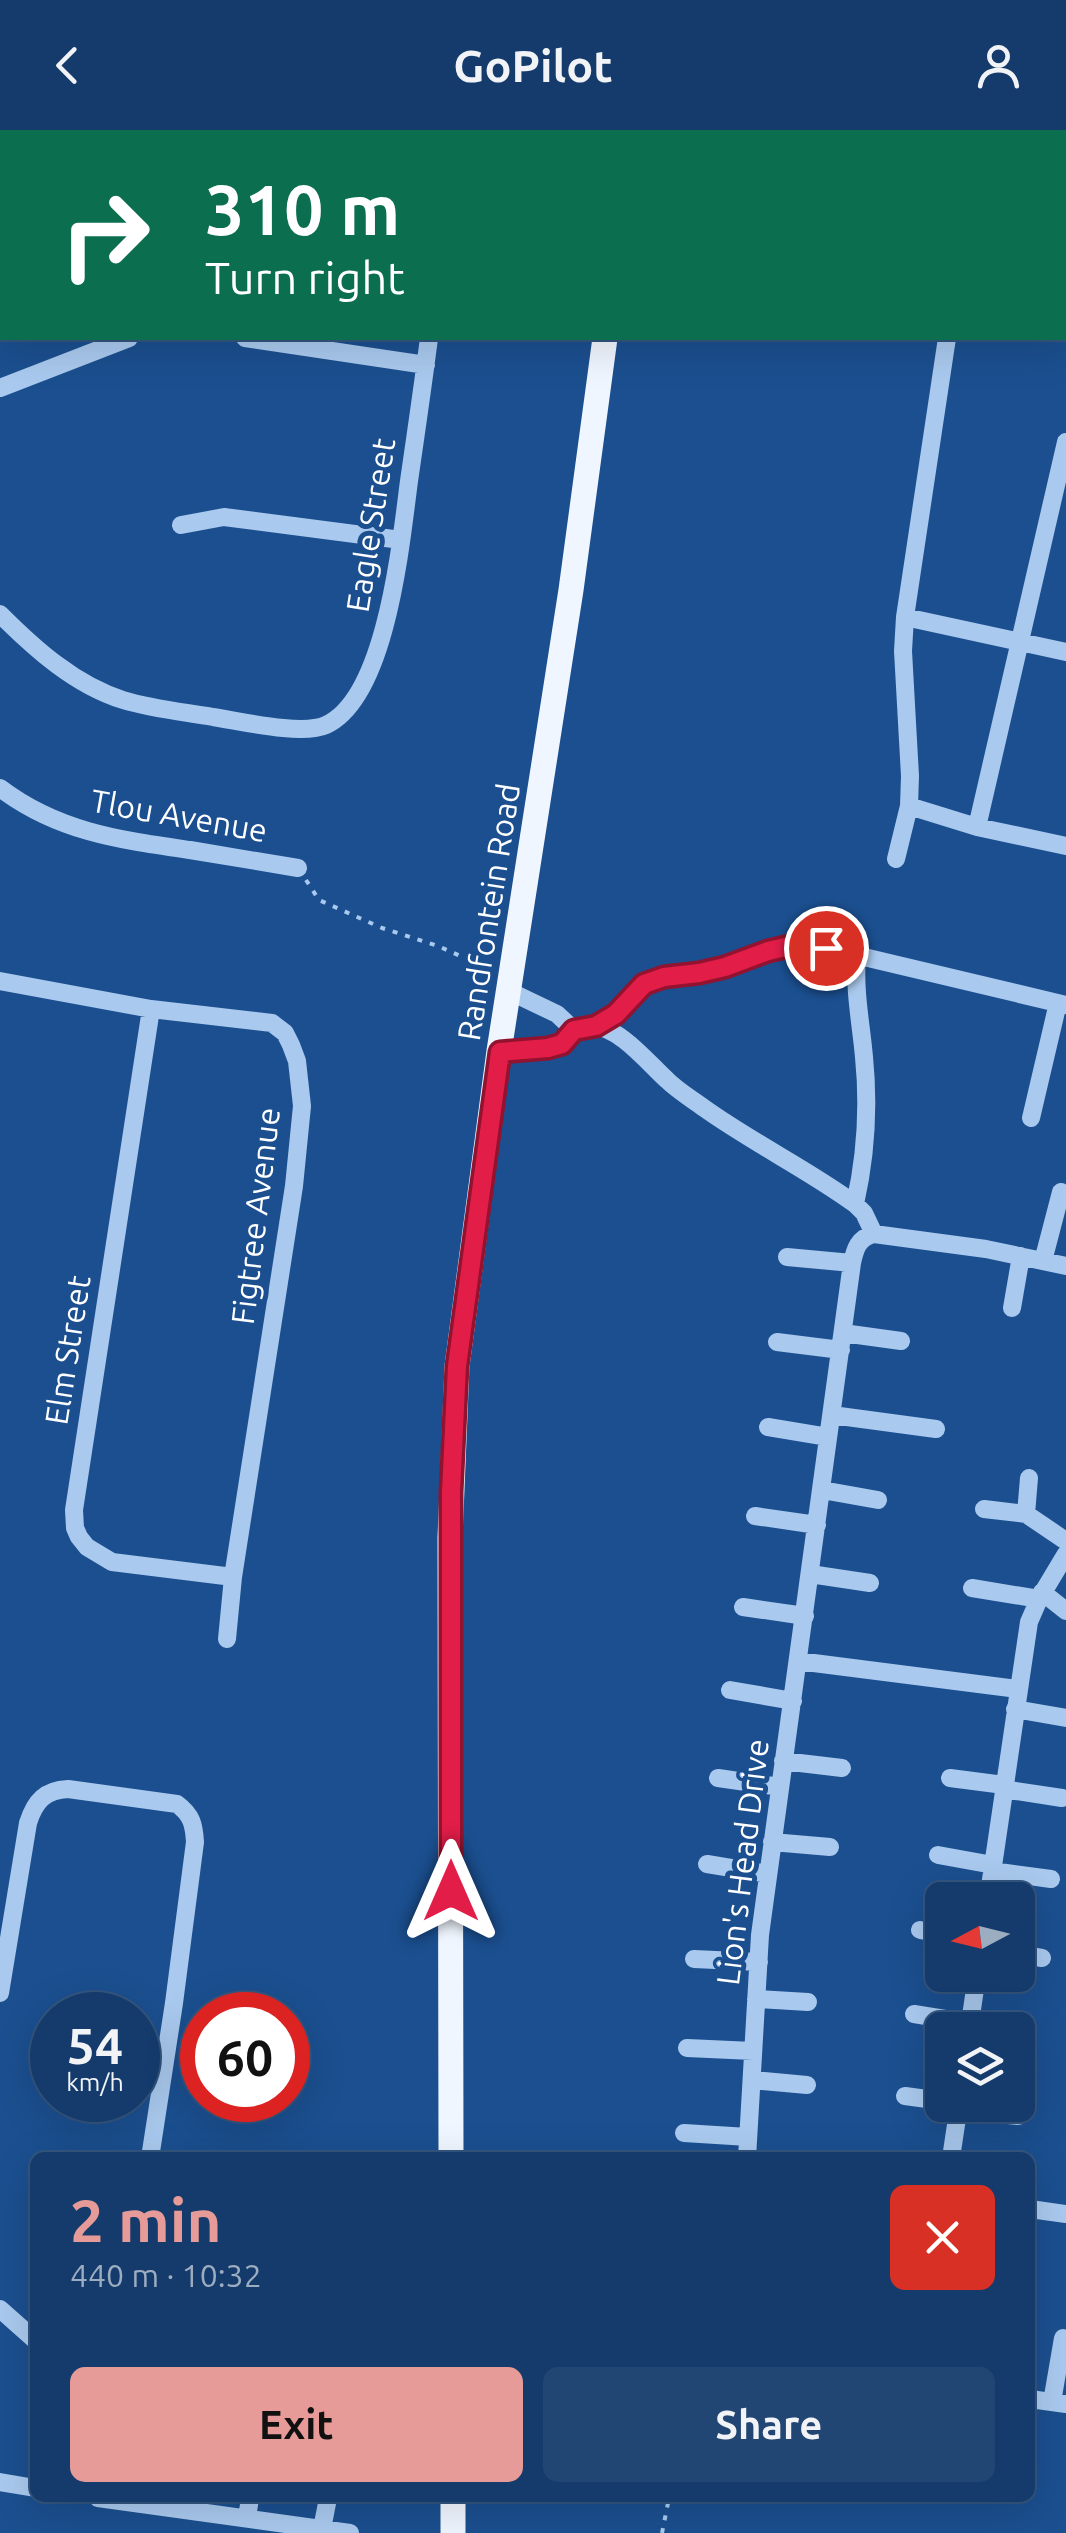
<!DOCTYPE html>
<meta charset="utf-8">
<style>
:root{--surface:#143b6b;--page:#214673;--text:#f1f3f6;--muted:#9dadc1;--line:#33557e;--accent:#e69b98}
body{margin:0;font-family:Ubuntu,sans-serif;background:var(--page);color:var(--text);height:100vh;display:flex;flex-direction:column;font-size:38px;white-space:nowrap}
*{box-sizing:border-box;margin:0}
p{font-size:32px;color:var(--muted)}
.icon{flex:none;width:55px;height:55px;fill:none;stroke:currentColor;stroke-width:2;stroke-linecap:round;stroke-linejoin:round}
.map{position:relative;flex:1;overflow:hidden}
.sheet{position:absolute;left:30px;top:2022px;width:1005px;height:350px;display:flex;flex-direction:column;background:var(--surface);border-radius:15px;box-shadow:0 10px 40px #0002,0 0 0 2px var(--line)}
.sheet>*{flex:none}
.hud{position:absolute;left:0px;top:0px;width:1068px;height:210px;box-shadow:0 10px 40px #0002,0 0 0 2px var(--line);background:#0b6e4f;color:#fff;overflow:hidden}
.needle{width:65px;rotate:263deg}
.buttons{position:absolute;left:925px;top:1752px;display:grid;gap:20px}
.buttons a{display:grid;place-items:center;width:110px;height:110px;border-radius:15px;background:var(--surface);box-shadow:0 10px 40px #0002,0 0 0 2px var(--line);font-size:50px}
.speed{position:absolute;left:30px;top:1862px;display:flex;gap:20px;font-size:50px;font-weight:700;text-align:center}
.speed>*{display:grid;place-content:center;width:130px;height:130px;border-radius:50%;background:var(--surface);box-shadow:0 10px 40px #0002,0 0 0 2px var(--line);line-height:1}
.speed small{font-size:25px;font-weight:400}
.speed .limit{border:15px solid #d22;background:#fff;color:#111}
.pin{position:absolute;display:grid;place-items:center;width:85px;height:85px;color:#fff;margin:-42px;border:5px solid #fff;border-radius:50%;box-shadow:0 2px 10px #0007}
.me{position:absolute;width:110px;margin:-55px;rotate:0deg;stroke-linejoin:round;filter:drop-shadow(0 0 8px #0008)}
.turn{display:flex;align-items:center;gap:35px;height:210px;padding:0 40px;font-size:45px}
.turn .icon{width:130px;height:130px;stroke-width:2.5}
.turn b{display:block;font-size:70px;line-height:85px}
.round{display:grid;place-items:center;flex:none;width:105px;height:105px;border-radius:15px;background:var(--page)}
.overview{display:flex;align-items:center;justify-content:space-between;height:170px;padding:0 40px}
h1{font-size:60px;font-weight:600;line-height:75px;color:var(--accent)}
.cta{display:flex;gap:20px;margin-top:auto;padding:20px 40px}
.cta a{flex:1;height:115px;border-radius:15px;background:var(--accent);color:#111;font-size:40px;font-weight:600;line-height:115px;text-align:center}
.cta a+a{background:var(--page);color:var(--text)}
header{display:flex;justify-content:space-between;align-items:center;height:130px;padding:0 40px;background:var(--surface);font-size:45px;font-weight:600}
.map>svg:first-child{display:block}
.lines{fill:none;stroke-linecap:round;stroke-linejoin:round}
.path{stroke:#a9c9ee;stroke-width:4;stroke-dasharray:5 8;stroke-linecap:butt}
.minor{stroke:#a9c9ee;stroke-width:18}
.major{stroke:#f0f6ff;stroke-width:25}
.route-casing{stroke:#92132f;stroke-width:25}
.route{stroke:#e11d48;stroke-width:18}
.labels{text-anchor:middle;stroke-width:10;stroke-linejoin:round;paint-order:stroke}
.street-label{font-size:32px;fill:#fff;stroke:#1b4f8f}
</style>
<header><svg class="icon" aria-label="back" viewBox="0 0 24 24"><path d="M15 5l-7 7 7 7"/></svg>GoPilot<svg class="icon" aria-label="person" viewBox="0 0 24 24"><circle cx="12" cy="8" r="4"/><path d="M4 21q1-7 8-7t8 7"/></svg></header>
<div class="map">
<svg width="1066" height="2403" viewBox="0 0 1066 2403">
<rect width="100%" height="100%" fill="#1b4f8f"/>
<g class="lines">
<path class="path" d="M958 2V0
M306 750 319 770 382 798 438 816 492 840
M662 2403 669 2368"/>
<path class="minor" d="M460 2V0
M1065 64H1066
M0 72 2 71
M245 208 426 235
M0 258 129 208
M181 395 224 387 401 410
M0 484C35 519 75 555 123 570 152 579 184 582 213 587 240 591 302 606 326 595 387 567 401 411 409 351 416 303 423 255 429 208
M905 487 1066 522
M0 658C58 702 120 710 190 720 226 726 262 732 298 738
M909 676 977 697 1066 716
M977 697 1066 312
M896 729 909 676 910 646 903 521 905 487 947 208
M0 851 151 879 272 893 285 903 291 915 297 931 302 976 294 1056 233 1447 227 1509
M509 861 557 884 574 900
M151 879 74 1380 75 1398 79 1407 87 1417 112 1432 233 1447
M596 896 616 884 645 854 664 847 699 843 725 837 768 821 793 815 826 818 1066 875
M499 921C517 920 537 921 553 916 570 911 572 896 593 896 620 897 649 934 667 950 678 961 692 969 704 978 753 1013 807 1039 855 1074L864 1083 874 1104
M1031 988 1058 873
M855 1074C866 1025 869 977 864 927 861 893 854 861 857 827
M874 1104 986 1119 1066 1136
M787 1127 852 1133
M1043 1131 1061 1062
M1012 1178 1021 1126
M843 1203 901 1211
M777 1212 841 1220
M832 1285 936 1299
M768 1297 828 1307
M822 1360 878 1370
M984 1379 1026 1384 1066 1411
M1026 1384 1029 1348
M755 1386 817 1395
M810 1444 870 1453
M972 1458 1039 1469
M1042 1462 1066 1481
M743 1477 805 1486
M798 1531 1018 1559
M730 1560 793 1571
M1015 1579 1066 1588
M783 1631 842 1638
M718 1648 780 1657
M950 1648 1004 1655
M1003 1659 1062 1668
M772 1712 830 1717
M938 1725 993 1735
M707 1734 768 1744
M992 1741 1051 1749
M988 1770 1029 1492 1039 1469 1066 1424
M920 1800 942 1804
M1018 1824 1042 1828
M694 1829 759 1832
M0 1863 28 1693C35 1671 45 1660 68 1659L177 1674C192 1685 194 1695 195 1712L174 1873 150 2028
M756 1869 808 1872
M914 1884 970 1893
M969 1900 977 1845
M1018 1905 1028 1907
M687 1918 753 1921
M752 1950 807 1955
M905 1966 942 1971
M958 1980 1018 1986
M684 2003 748 2007
M747 2028 760 1805 852 1133C855 1119 858 1108 874 1104
M951 2028 959 1975
M1030 2079 1066 2084
M0 2179 35 2210
M1030 2269 1066 2274
M1052 2272 1063 2208
M0 2352 35 2358
M98 2368 350 2403
M247 2388 250 2368
M322 2399 328 2368"/>
<path class="major" d="M633 2 634 0
M451 2028 450 1408 457 1236 499 921 571 460 605 208
M453 2403V2368"/>
</g>
<g class="lines">
<g class="route-casing">
<path id="route" d="M451 1761V1362L457 1236 500 922 548 918 562 914 574 900 596 896 616 884 644 854 664 847 699 843 725 837 768 821 794 815 826 818"/>
</g>
<use href="#route" class="route"/>
</g>
<g class="labels">
<g class="street-label">
<text transform="translate(371 395) rotate(-81)" y="11">Eagle Street</text>
<text transform="translate(179 686) rotate(10)" y="11">Tlou Avenue</text>
<text transform="translate(489 782) rotate(-81)" y="11">Randfontein Road</text>
<text transform="translate(256 1086) rotate(-83)" y="11">Figtree Avenue</text>
<text transform="translate(68 1220) rotate(-81)" y="11">Elm Street</text>
<text transform="translate(743 1732) rotate(-83)" y="11">Lion's Head Drive</text>
</g>
</g>
</svg>
<div class="buttons">
<a><svg class="needle" viewBox="-14 -14 28 28"><path d="M0-13l5 13h-10z" fill="#e53935"/><path d="M0 13l5-13h-10z" fill="#9dadc1"/></svg></a>
<a><svg class="icon" aria-label="layers" viewBox="0 0 24 24"><path d="M12 4l9 5-9 5-9-5zM3 14l9 5 9-5"/></svg></a>
</div>
<div class="speed"><div>54<small>km/h</small></div><div class="limit">60</div></div>
<div class="pin" style="left:826px;top:818px;background:#d93025"><svg class="icon" aria-label="arrive" viewBox="0 0 24 24"><path d="M6 21V4h12l-3 4 3 4H6"/></svg></div>
<svg class="me" style="left:451px;top:1761px" viewBox="-20 -20 40 40"><path d="M0-17L14 15 0 8-14 15z" fill="#e11d48" stroke="#fff" stroke-width="4"/></svg>
<div class="hud">
<div class="turn"><svg class="icon" aria-label="right" viewBox="0 0 24 24"><path d="M7 20v-9h11M14 6l5 5-5 5"/></svg><div><b>310 m</b>Turn right</div></div>
</div>
<section class="sheet">
<div class="overview"><div><h1>2 min</h1><p>440 m · 10:32</p></div><a class="round" style="background:#d93025;color:#fff"><svg class="icon" aria-label="close" viewBox="0 0 24 24"><path d="M6 6l12 12M18 6L6 18"/></svg></a></div>
<div class="cta"><a>Exit</a><a>Share</a></div>
</section>
</div>
